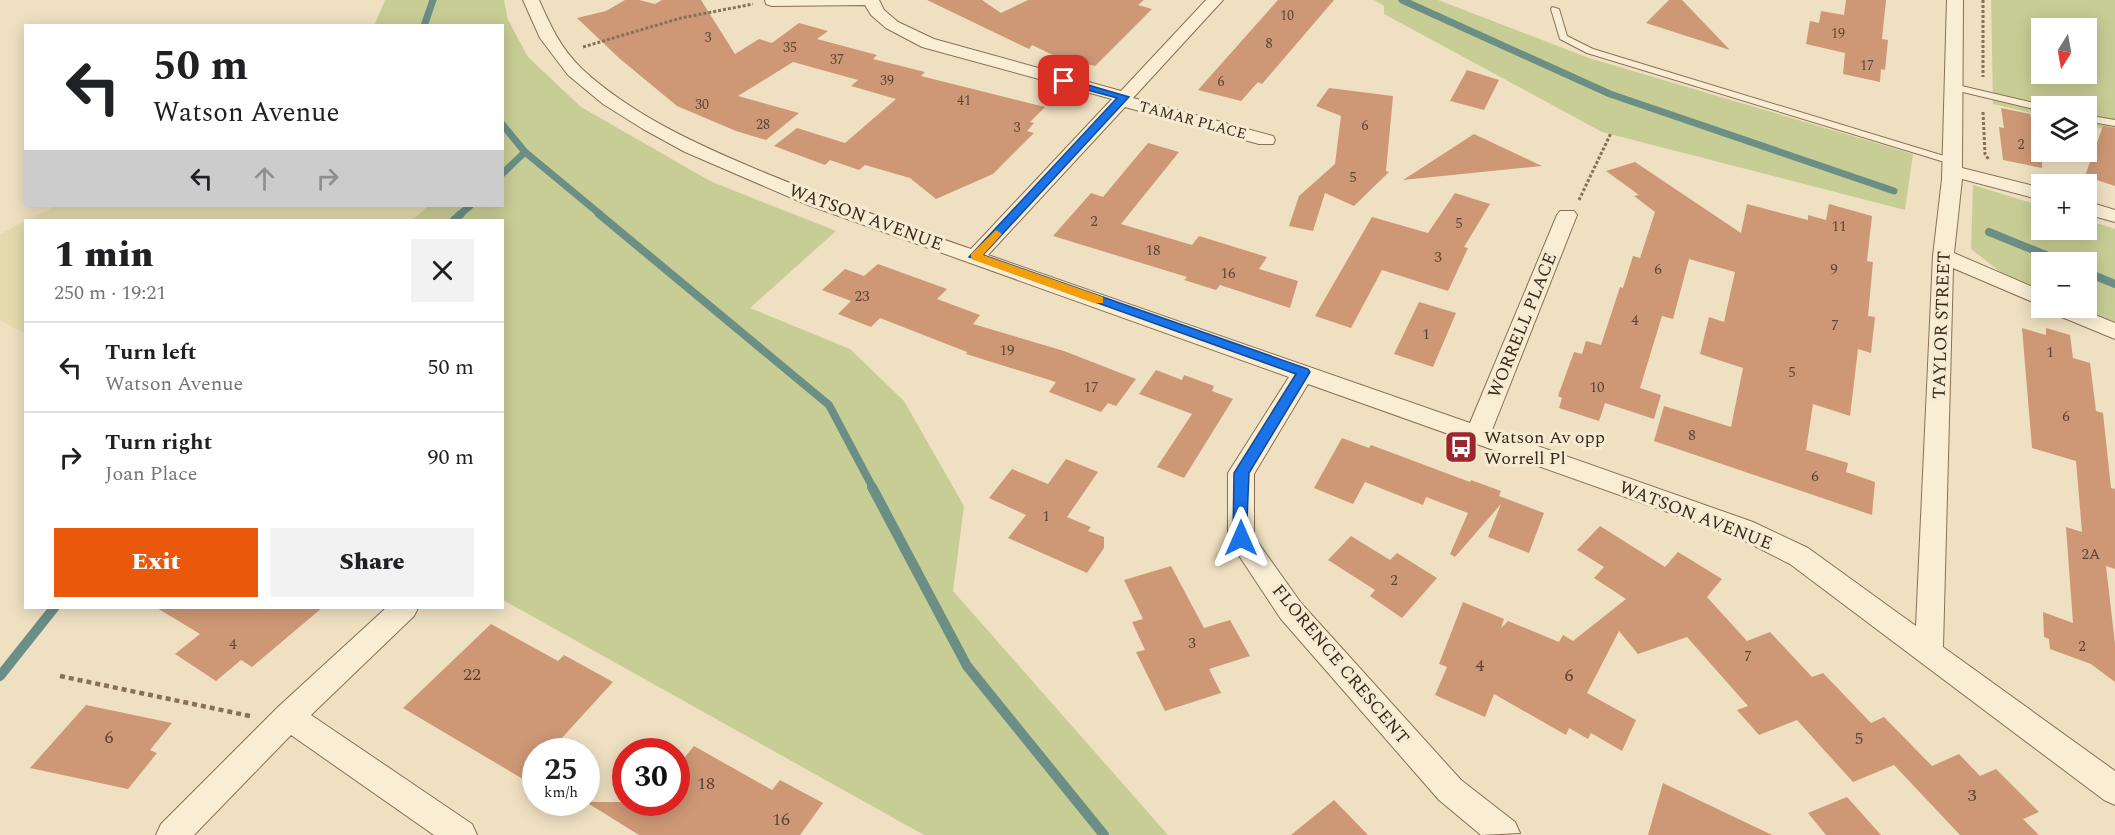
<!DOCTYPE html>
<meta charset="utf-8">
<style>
:root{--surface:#fff;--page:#f2f2f2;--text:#202124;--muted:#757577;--line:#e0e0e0;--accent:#ea580c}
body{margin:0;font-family:Spectral,serif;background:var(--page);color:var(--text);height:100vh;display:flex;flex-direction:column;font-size:22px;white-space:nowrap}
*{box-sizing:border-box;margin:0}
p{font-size:20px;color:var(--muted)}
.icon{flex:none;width:33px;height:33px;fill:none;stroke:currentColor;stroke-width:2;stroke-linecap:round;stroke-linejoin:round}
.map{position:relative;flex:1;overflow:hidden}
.panel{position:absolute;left:24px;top:219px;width:480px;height:390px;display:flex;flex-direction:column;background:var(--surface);border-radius:0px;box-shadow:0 3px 15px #0003}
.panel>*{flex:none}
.guide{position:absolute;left:24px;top:24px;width:480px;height:183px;border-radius:0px;box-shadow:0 3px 15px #0003;background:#fff;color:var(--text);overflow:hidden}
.needle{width:39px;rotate:191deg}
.tools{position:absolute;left:2031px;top:18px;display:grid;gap:12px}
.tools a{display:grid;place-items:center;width:66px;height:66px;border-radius:0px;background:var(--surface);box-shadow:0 3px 15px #0003;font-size:30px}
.speed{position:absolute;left:522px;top:738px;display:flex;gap:12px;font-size:30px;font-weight:700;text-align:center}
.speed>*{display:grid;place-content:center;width:78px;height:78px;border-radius:50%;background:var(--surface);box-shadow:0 3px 15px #0003;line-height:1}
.speed small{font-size:15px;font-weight:400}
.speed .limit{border:9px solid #d22;background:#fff;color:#111}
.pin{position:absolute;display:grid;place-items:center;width:51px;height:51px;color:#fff;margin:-26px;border-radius:12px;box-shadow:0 3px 9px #0006}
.me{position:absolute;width:66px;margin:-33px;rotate:0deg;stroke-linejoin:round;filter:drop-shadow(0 0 4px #0008)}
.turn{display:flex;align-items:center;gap:21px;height:126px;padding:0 30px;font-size:27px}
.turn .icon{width:78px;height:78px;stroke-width:2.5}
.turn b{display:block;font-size:42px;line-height:51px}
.lanes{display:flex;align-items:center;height:57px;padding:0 30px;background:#0003;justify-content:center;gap:30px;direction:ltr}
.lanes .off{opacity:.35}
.round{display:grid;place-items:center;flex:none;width:63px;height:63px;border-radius:0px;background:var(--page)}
.headline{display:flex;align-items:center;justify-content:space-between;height:102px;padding:0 30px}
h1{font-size:36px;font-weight:800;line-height:45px}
.button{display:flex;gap:12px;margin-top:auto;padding:12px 30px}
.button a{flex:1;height:69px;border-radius:0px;background:var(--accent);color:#fff;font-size:24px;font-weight:800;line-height:69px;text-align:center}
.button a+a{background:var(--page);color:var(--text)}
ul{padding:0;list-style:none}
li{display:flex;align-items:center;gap:18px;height:90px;padding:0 30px;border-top:2px solid var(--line)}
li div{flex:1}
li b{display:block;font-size:22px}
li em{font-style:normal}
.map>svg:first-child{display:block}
.farmland{fill:#e4daae}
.green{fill:#c8cd95;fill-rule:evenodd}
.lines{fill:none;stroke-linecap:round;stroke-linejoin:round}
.stream-far2{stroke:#6b8f85;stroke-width:7}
.stream-far1{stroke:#6b8f85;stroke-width:8}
.stream{stroke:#6b8f85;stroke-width:10}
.building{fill:#ce9876}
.lane-casing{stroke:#887058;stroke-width:2}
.street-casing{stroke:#887058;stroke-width:2}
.path-far1{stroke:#887058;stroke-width:3;stroke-dasharray:3 2;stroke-linecap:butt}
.path{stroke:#887058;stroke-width:4.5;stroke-dasharray:5 4;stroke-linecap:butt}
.lane{fill:#f9edd4;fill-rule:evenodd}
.street{fill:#f9edd4;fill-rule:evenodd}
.route{fill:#1a73e8;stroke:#114b97;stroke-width:1.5}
.slow{fill:#f59e0b}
.labels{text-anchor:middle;stroke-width:6;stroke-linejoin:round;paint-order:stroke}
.far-number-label{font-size:14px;fill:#5e4533}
.far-street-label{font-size:15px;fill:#38291d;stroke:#f6ead1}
.number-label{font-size:15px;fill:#5e4533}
.street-label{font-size:18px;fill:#38291d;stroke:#f6ead1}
.poi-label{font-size:18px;fill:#38291d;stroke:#f6ead1;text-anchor:start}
.near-number-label{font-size:18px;fill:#5e4533}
</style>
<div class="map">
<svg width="2115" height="835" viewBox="0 0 2115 835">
<rect width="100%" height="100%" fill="#efe0c1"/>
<path class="farmland" d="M56 206H428L412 220H27Z
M25 221V334L0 320V234Z"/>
<path class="green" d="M385 0H504L508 20 528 57 581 107 710 181 836 231 750 308 850 349 904 401 964 506 953 591 1168 835H924L503 600 502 220H412L428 206H502V26L380 25 375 24Z
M1374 0H1438L1589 58 1913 154 1905 210 1602 132 1384 14V6Z
M1991 0H2115V132L2087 125 2086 106H2042L2041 115 1993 104ZM2042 28H2086V74H2042Z
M1973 185 2041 206 2042 230H2086L2087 220 2115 229V324L2079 308H2086V262H2042L2041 291 2003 274 1971 249Z"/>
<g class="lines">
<path class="stream-far2" d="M1402 0 1610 94 1894 191
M424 26 433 0
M502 124 525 152 502 174
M525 152 601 215
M459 215 470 206"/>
<path class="stream-far1" d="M599 214 829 405 873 488
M454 220 461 214
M1989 232 2063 262
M2086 272 2115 284"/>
<path class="stream" d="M872 487 967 666 1104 835
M0 676 54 608"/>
</g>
<path class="building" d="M625 0H639L655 4 662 0H701L735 54 759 39 772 43 799 23 828 31 817 39 877 55 873 59 925 72 921 76 1045 107 1030 122 1034 123 1027 131 1034 133 993 174 936 199 910 178 865 165 859 170 830 160 825 165 774 146 797 128 845 143 896 99 851 86 858 80 793 62 738 96 799 113 766 140 736 131 677 106 619 58 577 18 606 11Z
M927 0H982L1001 13 1028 0H1144L1138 5 1152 9 1095 66 1053 55 1032 45 1029 49Z
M1278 0H1334L1262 84 1258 82 1241 101 1198 90Z
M1669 0H1682L1730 50 1646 23Z
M1846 0H1886L1882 39 1888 40 1885 70 1881 69 1880 82 1843 74 1845 53 1806 44 1810 21 1819 23 1821 11 1844 15Z
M1467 70 1499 80 1484 110 1450 101Z
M1329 88 1393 96 1386 171 1389 172 1354 206 1325 193 1313 231 1289 226 1299 196 1335 164 1341 116 1316 106Z
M2001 108 2030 114 2034 134 2042 136V168L2003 160 1999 127 2004 128Z
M2103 126 2115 128V186L2085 176Z
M1474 134 1542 166 1403 180Z
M1148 143 1179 152 1121 224 1192 245 1199 236 1267 257 1259 269 1298 281 1290 308 1220 285 1216 290 1184 280 1187 277 1053 236 1091 193 1103 197Z
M1635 162 1741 233 1747 204 1808 220V215L1826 220 1829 204 1872 216 1867 261 1873 262 1868 316 1875 317 1871 353 1858 349 1850 416 1813 404 1806 450 1848 463 1846 472 1875 482 1872 515 1654 441 1664 406 1731 427 1743 368 1700 354 1709 317 1724 322 1735 272 1689 259 1673 319 1662 316 1640 388 1661 395 1654 419 1605 403 1599 421 1559 408 1562 398 1558 396 1574 352 1582 354 1586 341 1601 345 1620 287 1623 288 1633 256 1640 258 1655 212 1634 196 1639 195 1606 171Z
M1455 193 1490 204 1464 247 1468 248 1448 291 1382 270 1351 328 1315 316 1372 217 1428 233Z
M878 264 947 289 937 299 980 315 973 324 1064 351 1136 379 1116 406 1108 403 1101 412 1049 392 1056 382 966 354 967 352 880 318 871 327 838 314 851 301 822 290 845 269 864 276Z
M1419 302 1456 313 1433 367 1394 354Z
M2022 328 2046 335V328L2070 335 2073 358 2090 363 2096 411 2103 413 2111 488 2115 489V569L2106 566 2115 644V682L2091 664 2050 649 2049 639 2044 637 2043 612 2073 623 2066 527 2082 532 2076 461 2032 448Z
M1156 370 1182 380 1184 375 1214 386 1212 391 1233 399 1184 478 1157 467 1192 414 1139 394Z
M1342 438 1369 448 1371 445 1470 482 1471 480 1501 491 1499 496 1544 513 1529 553 1488 537 1501 504 1455 557 1450 554 1468 513 1426 497 1423 505 1365 482 1353 504 1314 488Z
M1066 459 1098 472 1067 517 1091 527 1088 531 1104 537V548L1087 573 1008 538 1026 515 989 498 1012 469 1048 484Z
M1600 526 1665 567 1678 552 1722 579 1707 597 1747 641 1770 632 1812 677 1823 673 1871 723 1884 717 1932 766 1959 754 1980 776 1996 769 2039 812 2023 819 2039 835H1960L1894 765 1853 782 1797 720 1759 735 1737 710 1748 706 1687 637 1638 654 1619 631 1587 693 1636 720 1622 751 1591 733 1588 739 1569 728 1566 735 1494 694 1485 717 1435 695 1447 667 1439 664 1463 602 1504 619 1501 628 1508 621 1559 642 1563 635 1573 641 1626 599 1594 578 1604 567 1577 550Z
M1351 536 1390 560 1397 553 1437 578 1402 618 1370 596 1375 590 1328 560Z
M1171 566 1204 628 1230 620 1250 656 1209 669 1221 693 1165 711 1136 652 1145 650 1132 622 1143 619 1124 580Z
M157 608H322L252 667 241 660 216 681 175 654 200 634Z
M491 624 558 661 564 655 613 682 549 752H536V766L523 779 403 708Z
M86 705 172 723 150 750 157 753 128 789 30 768Z
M694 746 772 790 780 780 823 803 800 835H639L586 802H676V768Z
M1663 783 1772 835H1648Z
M1847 797 1881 835H1826L1808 813Z
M1334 800 1368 835H1291Z"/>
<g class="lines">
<g class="lane-casing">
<path id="lane" d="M1552 7 1559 9 1567 36 1593 49 1954 159 1956 161 1951 164 1948 163 1587 53 1560 39 1551 9Z
M1953 84 2042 105 2045 106H2042V111L1950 89 1949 87Z
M2086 115 2115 120V126L2086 121Z"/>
</g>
<g class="street-casing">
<path id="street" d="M523 0H539C550 25 561 49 582 69 632 115 696 144 758 170 828 199 899 224 971 249L1112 99 922 47 886 28 871 15 865 5 772 6 766 4 765 0H879L884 10 898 22 934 39 1121 91 1206 0H1223L1133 98 1273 136 1275 140 1273 144H1259L1125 107 988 255 1470 423 1557 215 1560 211H1574L1577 215 1492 430 1753 522 1808 548 1916 626 1933 256 1942 179 1947 0H1963L1962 168 2042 188V200L1962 179 1954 253 2042 291V306L1953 268 1943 647 2115 771V805L2104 800 1790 564 1735 536 1308 384 1254 474V537L1301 603 1461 780 1515 822 1520 833 1481 835 1439 800 1281 619 1228 539V473L1289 377 808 205 685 152 643 129 603 104 568 75 540 38Z
M2086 201 2115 210V222L2086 214Z
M2049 308H2078L2115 323V339L2052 313Z
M386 608H418L414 616 311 715 472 824 477 835H434L291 735 194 835H156L161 824 278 707Z"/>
</g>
<path class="path-far1" d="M1983 0V77
M583 47 681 18 753 4
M1983 112 1985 154 1989 160
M1579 200 1611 133"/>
<path class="path" d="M60 676 250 716"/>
<use href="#lane" class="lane"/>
<use href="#street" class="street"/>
</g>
<path class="route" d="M1064 78 1129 97 983 255 1308 369 1310 372 1249 473 1246 543H1235L1233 538 1234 473 1296 374 969 257 1117 98 1061 83V78Z"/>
<path class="slow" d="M996 230 1002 234 983 255 1103 297V303H1094L971 259V254Z"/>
<defs>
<g id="bus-square" transform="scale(1.725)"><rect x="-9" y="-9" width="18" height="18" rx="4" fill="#99272b" stroke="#f6ead1"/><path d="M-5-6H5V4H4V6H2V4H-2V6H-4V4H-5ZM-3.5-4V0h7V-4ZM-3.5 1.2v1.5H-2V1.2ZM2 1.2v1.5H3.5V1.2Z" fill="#fff"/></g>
</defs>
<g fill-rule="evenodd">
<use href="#bus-square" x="1461" y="447"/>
</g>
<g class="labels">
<g class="far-number-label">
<text x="1287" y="20">10</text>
<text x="1838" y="38">19</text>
<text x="708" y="42">3</text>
<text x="1269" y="48">8</text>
<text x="790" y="52">35</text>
<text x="837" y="64">37</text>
<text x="1867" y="70">17</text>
<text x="887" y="85">39</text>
<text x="1221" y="86">6</text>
<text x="964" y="105">41</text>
<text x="702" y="109">30</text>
<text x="763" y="129">28</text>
<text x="1365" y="130">6</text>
<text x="1017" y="132">3</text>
<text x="2021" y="149">2</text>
</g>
<g class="far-street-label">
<text transform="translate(1193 120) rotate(15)" y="5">TAMAR PLACE</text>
</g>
<g class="number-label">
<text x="1353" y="182">5</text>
<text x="1094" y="226">2</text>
<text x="1459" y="228">5</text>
<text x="1839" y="231">11</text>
<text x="1153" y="255">18</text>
<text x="1438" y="262">3</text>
<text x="1658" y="274">6</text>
<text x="1834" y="274">9</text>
<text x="1228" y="278">16</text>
<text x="862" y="301">23</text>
<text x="1635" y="325">4</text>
<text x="1835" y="330">7</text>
<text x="1426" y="339">1</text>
<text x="1007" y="355">19</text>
<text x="2050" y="357">1</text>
<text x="1792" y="377">5</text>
<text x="1091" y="392">17</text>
<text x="1597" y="392">10</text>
<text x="2066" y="421">6</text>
<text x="1692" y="440">8</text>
<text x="1815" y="481">6</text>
<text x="1046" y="521">1</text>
<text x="2091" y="559">2A</text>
<text x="1394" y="585">2</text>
<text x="1192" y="648">3</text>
<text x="233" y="649">4</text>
<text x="2082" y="651">2</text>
<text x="1748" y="661">7</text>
</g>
<g class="street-label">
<text transform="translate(866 217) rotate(20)" y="6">WATSON AVENUE</text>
<text transform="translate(1522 325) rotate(-68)" y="6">WORRELL PLACE</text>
<text transform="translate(1941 325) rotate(-88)" y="6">TAYLOR STREET</text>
<text transform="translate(1696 515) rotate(21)" y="6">WATSON AVENUE</text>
<text transform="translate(1341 664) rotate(50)" y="6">FLORENCE CRESCENT</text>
</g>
<g class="poi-label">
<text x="1484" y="443">Watson Av opp<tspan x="1484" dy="21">Worrell Pl</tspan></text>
</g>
<g class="near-number-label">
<text x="1480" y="671">4</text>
<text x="472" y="680">22</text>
<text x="1569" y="681">6</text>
<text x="109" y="743">6</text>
<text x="1859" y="744">5</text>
<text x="706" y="789">18</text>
<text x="1972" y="801">3</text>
<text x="781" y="825">16</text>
</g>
</g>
</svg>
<div class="tools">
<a><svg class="needle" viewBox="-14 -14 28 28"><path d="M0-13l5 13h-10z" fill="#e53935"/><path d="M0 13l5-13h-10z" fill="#757577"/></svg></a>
<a><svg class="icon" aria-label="layers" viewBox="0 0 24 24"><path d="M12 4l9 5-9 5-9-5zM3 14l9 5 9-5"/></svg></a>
<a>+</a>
<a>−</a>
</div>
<div class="speed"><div>25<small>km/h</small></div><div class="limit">30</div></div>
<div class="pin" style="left:1064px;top:81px;background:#d93025"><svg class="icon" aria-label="arrive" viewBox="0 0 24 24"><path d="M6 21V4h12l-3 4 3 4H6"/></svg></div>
<svg class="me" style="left:1241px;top:538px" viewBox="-20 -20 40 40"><path d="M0-17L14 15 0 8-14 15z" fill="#1a73e8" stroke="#fff" stroke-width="4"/></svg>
<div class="guide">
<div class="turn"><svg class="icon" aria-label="left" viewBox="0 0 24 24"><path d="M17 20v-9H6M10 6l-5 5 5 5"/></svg><div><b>50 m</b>Watson Avenue</div></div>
<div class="lanes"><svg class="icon" aria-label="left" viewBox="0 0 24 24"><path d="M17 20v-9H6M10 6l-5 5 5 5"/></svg><svg class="icon off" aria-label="ahead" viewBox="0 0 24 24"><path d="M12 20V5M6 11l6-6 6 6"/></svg><svg class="icon off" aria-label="right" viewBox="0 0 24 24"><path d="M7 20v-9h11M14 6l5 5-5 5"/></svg></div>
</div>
<section class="panel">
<div class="headline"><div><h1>1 min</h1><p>250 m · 19:21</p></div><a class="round"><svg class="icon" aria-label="close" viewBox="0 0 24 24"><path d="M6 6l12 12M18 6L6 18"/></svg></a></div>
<ul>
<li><svg class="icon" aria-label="left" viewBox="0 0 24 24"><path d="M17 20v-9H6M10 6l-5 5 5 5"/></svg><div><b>Turn left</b><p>Watson Avenue</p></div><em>50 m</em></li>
<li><svg class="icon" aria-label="right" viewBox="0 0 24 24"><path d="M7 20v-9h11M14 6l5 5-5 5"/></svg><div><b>Turn right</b><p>Joan Place</p></div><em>90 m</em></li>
</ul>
<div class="button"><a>Exit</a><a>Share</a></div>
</section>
</div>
